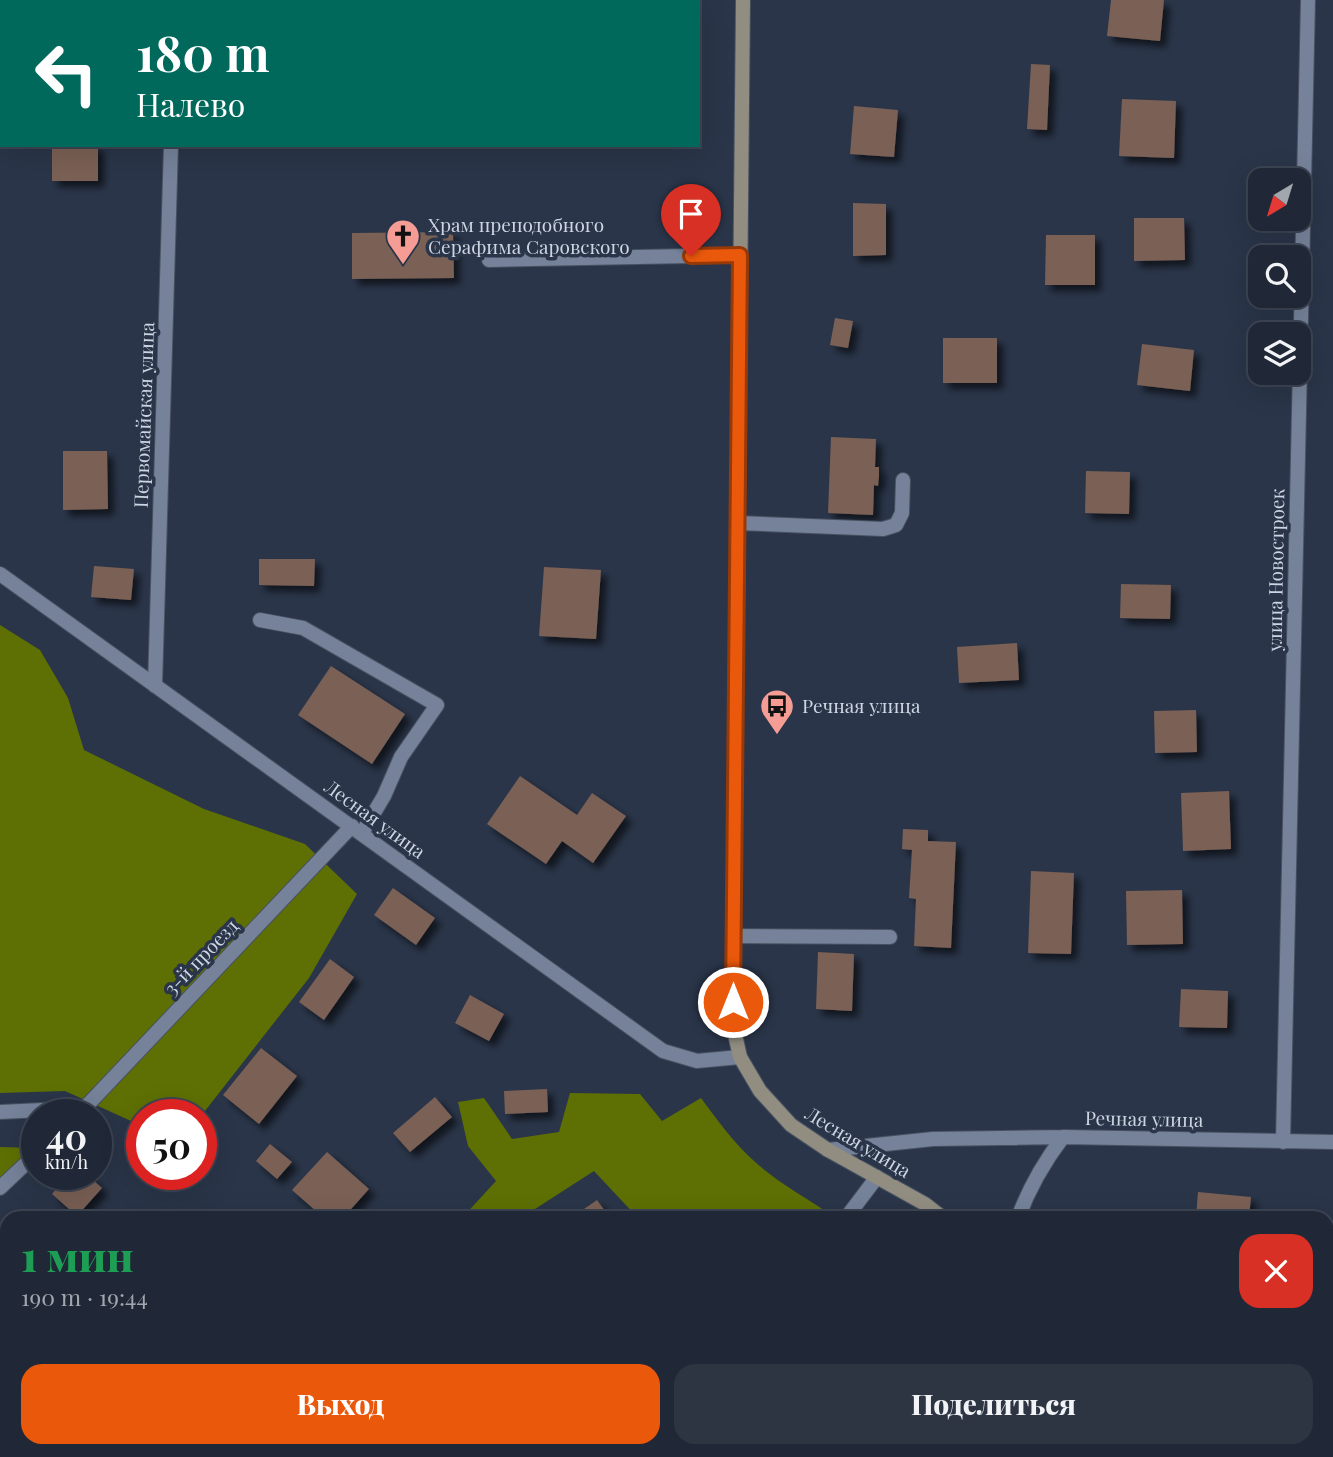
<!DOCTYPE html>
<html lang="ru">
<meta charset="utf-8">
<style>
:root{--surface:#202837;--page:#2d3442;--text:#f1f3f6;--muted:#a2a6ad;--line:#3d4452;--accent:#ea580c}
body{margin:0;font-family:"Playfair Display",serif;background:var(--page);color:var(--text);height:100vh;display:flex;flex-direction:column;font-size:26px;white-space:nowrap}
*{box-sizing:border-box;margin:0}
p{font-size:23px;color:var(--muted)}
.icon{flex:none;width:38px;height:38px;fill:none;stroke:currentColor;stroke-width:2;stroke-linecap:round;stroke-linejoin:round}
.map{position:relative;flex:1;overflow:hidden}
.panel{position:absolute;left:0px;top:1211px;width:1334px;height:247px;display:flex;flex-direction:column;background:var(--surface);border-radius:21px 21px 0 0;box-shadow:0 7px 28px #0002,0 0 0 2px var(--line)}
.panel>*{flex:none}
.banner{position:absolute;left:0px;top:0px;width:700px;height:147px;box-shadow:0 7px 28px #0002,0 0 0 2px var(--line);background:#00695c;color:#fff;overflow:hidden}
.needle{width:46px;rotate:218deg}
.fabs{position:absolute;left:1248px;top:168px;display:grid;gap:14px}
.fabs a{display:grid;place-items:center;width:63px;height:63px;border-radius:14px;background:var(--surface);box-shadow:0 7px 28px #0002,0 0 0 2px var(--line);font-size:35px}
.speed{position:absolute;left:21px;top:1099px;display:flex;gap:14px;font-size:35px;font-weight:700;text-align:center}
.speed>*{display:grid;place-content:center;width:91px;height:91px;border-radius:50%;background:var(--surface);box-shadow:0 7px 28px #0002,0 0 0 2px var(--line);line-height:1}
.speed small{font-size:18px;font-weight:400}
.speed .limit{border:10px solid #d22;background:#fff;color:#111}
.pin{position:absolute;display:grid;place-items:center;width:60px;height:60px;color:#fff;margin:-72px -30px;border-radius:50% 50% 50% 0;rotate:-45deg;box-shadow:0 0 7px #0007}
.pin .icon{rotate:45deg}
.me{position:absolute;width:77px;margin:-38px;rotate:0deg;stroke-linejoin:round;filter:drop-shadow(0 0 5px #0008)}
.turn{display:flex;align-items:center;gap:24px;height:147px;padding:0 21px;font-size:32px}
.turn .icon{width:91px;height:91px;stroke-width:2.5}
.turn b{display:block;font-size:49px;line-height:60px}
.round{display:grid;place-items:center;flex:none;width:74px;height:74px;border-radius:21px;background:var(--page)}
.overview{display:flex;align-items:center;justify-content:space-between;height:119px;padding:0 21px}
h1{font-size:42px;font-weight:800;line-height:52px;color:#1e9e55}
.primary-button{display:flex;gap:14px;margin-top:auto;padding:14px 21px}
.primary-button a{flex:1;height:80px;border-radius:21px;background:var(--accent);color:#fff;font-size:28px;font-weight:800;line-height:80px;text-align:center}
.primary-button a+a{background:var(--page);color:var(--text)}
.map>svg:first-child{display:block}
.forest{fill:#5e7003}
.building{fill:#7a6055;filter:url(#shadow)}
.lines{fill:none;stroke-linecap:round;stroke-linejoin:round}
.lane-casing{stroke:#475161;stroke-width:16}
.street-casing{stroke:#475161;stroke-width:16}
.secondary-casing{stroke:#475161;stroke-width:16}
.lane{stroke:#758299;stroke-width:14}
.street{stroke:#758299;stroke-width:14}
.secondary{stroke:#918d80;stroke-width:14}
.route-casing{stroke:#983908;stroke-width:18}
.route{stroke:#ea580c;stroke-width:12}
.labels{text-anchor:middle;stroke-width:7;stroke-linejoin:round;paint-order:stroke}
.poi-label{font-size:19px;fill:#ced5e2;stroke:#2a3549;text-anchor:start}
.street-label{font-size:19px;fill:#ced5e2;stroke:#2a3549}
</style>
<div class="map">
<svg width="1333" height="1457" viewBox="0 0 1333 1457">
<defs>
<filter id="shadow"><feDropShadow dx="6" dy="6" stdDeviation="3.5" flood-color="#0009"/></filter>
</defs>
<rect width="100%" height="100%" fill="#2a3549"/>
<path class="forest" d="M0 625 40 650 68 698 84 750 204 809 305 844 357 894 309 978 201 1116V1115H142V1126L65 1091 0 1093Z
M570 1093 640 1094 662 1121 701 1098C717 1120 734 1143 754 1161 776 1181 803 1196 827 1212L822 1218H638L594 1171 521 1218H462L496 1181 468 1146 458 1102 484 1098 512 1139 559 1132Z
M0 1147 37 1148 0 1189Z"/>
<path class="building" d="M1111 0H1164L1160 41 1107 36Z
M1031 64 1050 65 1047 130 1027 129Z
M1122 99 1176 101 1174 158 1119 156Z
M854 106 898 110 894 157 850 154Z
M52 145H98V181H52Z
M853 203 886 204V255L853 256Z
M1134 218H1184L1185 260 1134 261Z
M453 232 454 278 352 279V233Z
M1046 235H1095V285H1045Z
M835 318 853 321 848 348 830 345Z
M943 338H997V383H943Z
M1142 344 1194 350 1190 391 1137 385Z
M831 437 876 439 875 467H879V476L878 486 874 485 873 515 828 513Z
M63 451H107L108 509 63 510Z
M1086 471 1130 472 1129 514 1085 513Z
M259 559H315L314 586 259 585Z
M94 566 134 569 131 600 91 597Z
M544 567 601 570 596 639 539 636Z
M1121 584 1171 585 1170 619 1120 618Z
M1017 643 1019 680 959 683 957 647Z
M331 666 405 714 372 764 298 715Z
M1196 710 1197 752 1155 753 1154 711Z
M520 776 577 815 592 793 626 816 593 863 562 841 546 864 487 824Z
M1229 791 1231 849 1183 851 1181 793Z
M903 829 928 830V841L956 842 951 948 914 946 916 899 909 898 912 850 902 849Z
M1031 871 1074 873 1071 954 1028 953Z
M393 888 435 918 416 945 374 915Z
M1182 890 1183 944 1127 945 1126 891Z
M818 952 854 954 852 1011 816 1009Z
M330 959 354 977 324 1020 299 1002Z
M1181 989 1228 991 1227 1028 1179 1027Z
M470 995 504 1014 489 1041 455 1023Z
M261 1048 297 1076 259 1124 223 1095Z
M547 1089 548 1112 505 1114 504 1091Z
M435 1097 452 1117 410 1152 393 1133Z
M270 1144 292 1162 277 1179 256 1161Z
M327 1152 369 1189 343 1218H324L292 1190Z
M69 1174H86L102 1188 77 1216 52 1194Z
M1198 1192 1251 1197 1249 1218H1196Z
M597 1200 610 1218H571Z
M906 1451H916L919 1457H894Z
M1263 1451 1264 1457H1241V1456Z"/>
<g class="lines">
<g class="lane-casing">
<path id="lane" d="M580 0V2
M489 260 740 255
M737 523 883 529 896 525 902 513 903 480
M260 620 303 628 437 705 401 757 384 796 362 833
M733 936 890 937"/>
</g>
<g class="street-casing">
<path id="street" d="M176 2V0
M0 574 663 1051 697 1061 740 1057
M155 686 171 145
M0 1112 84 1108
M78 1115 352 826
M1283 1142 1308 0
M828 1150 933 1139 1063 1137 1333 1142
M0 1188 37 1153
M846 1218 877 1177
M1018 1218C1029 1188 1044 1162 1063 1137
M1326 1421 1333 1420
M540 1457 548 1451
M1159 1457 1172 1451"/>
</g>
<g class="secondary-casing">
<path id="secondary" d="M743 0 733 1025 740 1057 760 1091 791 1125 828 1150 925 1204 943 1218
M1037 1451V1457"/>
</g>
<use href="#lane" class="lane"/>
<use href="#street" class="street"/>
<use href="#secondary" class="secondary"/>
</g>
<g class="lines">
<g class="route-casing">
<path id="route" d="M691 256 740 255 733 1002"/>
</g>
<use href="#route" class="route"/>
</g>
<defs>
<g id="church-pin" transform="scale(1.75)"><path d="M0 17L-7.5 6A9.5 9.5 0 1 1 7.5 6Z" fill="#f59c95" stroke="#2a3549"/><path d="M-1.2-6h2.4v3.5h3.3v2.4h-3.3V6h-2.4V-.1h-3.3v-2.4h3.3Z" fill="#111"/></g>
<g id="bus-pin" transform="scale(1.75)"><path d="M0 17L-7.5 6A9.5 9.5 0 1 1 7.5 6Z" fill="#f59c95" stroke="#2a3549"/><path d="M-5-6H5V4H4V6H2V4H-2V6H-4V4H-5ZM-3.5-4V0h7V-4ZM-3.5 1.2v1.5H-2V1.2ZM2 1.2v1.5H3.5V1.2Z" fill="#111"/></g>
</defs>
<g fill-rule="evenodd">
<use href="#church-pin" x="403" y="236"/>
<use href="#bus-pin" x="777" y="706"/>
</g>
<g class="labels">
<g class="poi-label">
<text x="428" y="232">Храм преподобного<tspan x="428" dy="22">Серафима Саровского</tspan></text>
<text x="802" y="713">Речная улица</text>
</g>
<g class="street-label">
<text transform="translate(144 415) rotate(-88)" y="7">Первомайская улица</text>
<text transform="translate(1276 570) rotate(-89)" y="7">улица Новостроек</text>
<text transform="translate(375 819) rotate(36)" y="7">Лесная улица</text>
<text transform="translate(201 957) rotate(-46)" y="7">3-й проезд</text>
<text transform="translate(1144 1119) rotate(1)" y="7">Речная улица</text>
<text transform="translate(858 1142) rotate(31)" y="7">Лесная улица</text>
</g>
</g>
</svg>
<div class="fabs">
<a><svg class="needle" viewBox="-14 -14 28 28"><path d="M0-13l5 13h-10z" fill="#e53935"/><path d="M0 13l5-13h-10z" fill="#a2a6ad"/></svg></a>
<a><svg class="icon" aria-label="search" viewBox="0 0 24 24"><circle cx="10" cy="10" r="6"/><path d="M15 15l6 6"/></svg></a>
<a><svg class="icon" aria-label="layers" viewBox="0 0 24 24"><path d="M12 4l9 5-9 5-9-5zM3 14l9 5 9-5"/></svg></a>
</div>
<div class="speed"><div>40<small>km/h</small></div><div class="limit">50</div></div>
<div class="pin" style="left:691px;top:256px;background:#d93025"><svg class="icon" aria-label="arrive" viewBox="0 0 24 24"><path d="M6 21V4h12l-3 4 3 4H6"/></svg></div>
<svg class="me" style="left:733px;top:1002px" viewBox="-20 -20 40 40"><circle r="17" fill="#ea580c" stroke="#fff" stroke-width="3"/><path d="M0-11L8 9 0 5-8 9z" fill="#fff"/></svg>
<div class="banner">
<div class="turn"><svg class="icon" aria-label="left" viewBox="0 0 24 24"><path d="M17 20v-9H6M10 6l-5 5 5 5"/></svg><div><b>180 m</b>Налево</div></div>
</div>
<section class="panel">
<div class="overview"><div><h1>1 мин</h1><p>190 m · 19:44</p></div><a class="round" style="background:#d93025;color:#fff"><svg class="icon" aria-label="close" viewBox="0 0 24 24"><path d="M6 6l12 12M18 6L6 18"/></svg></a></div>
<div class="primary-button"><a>Выход</a><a>Поделиться</a></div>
</section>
</div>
